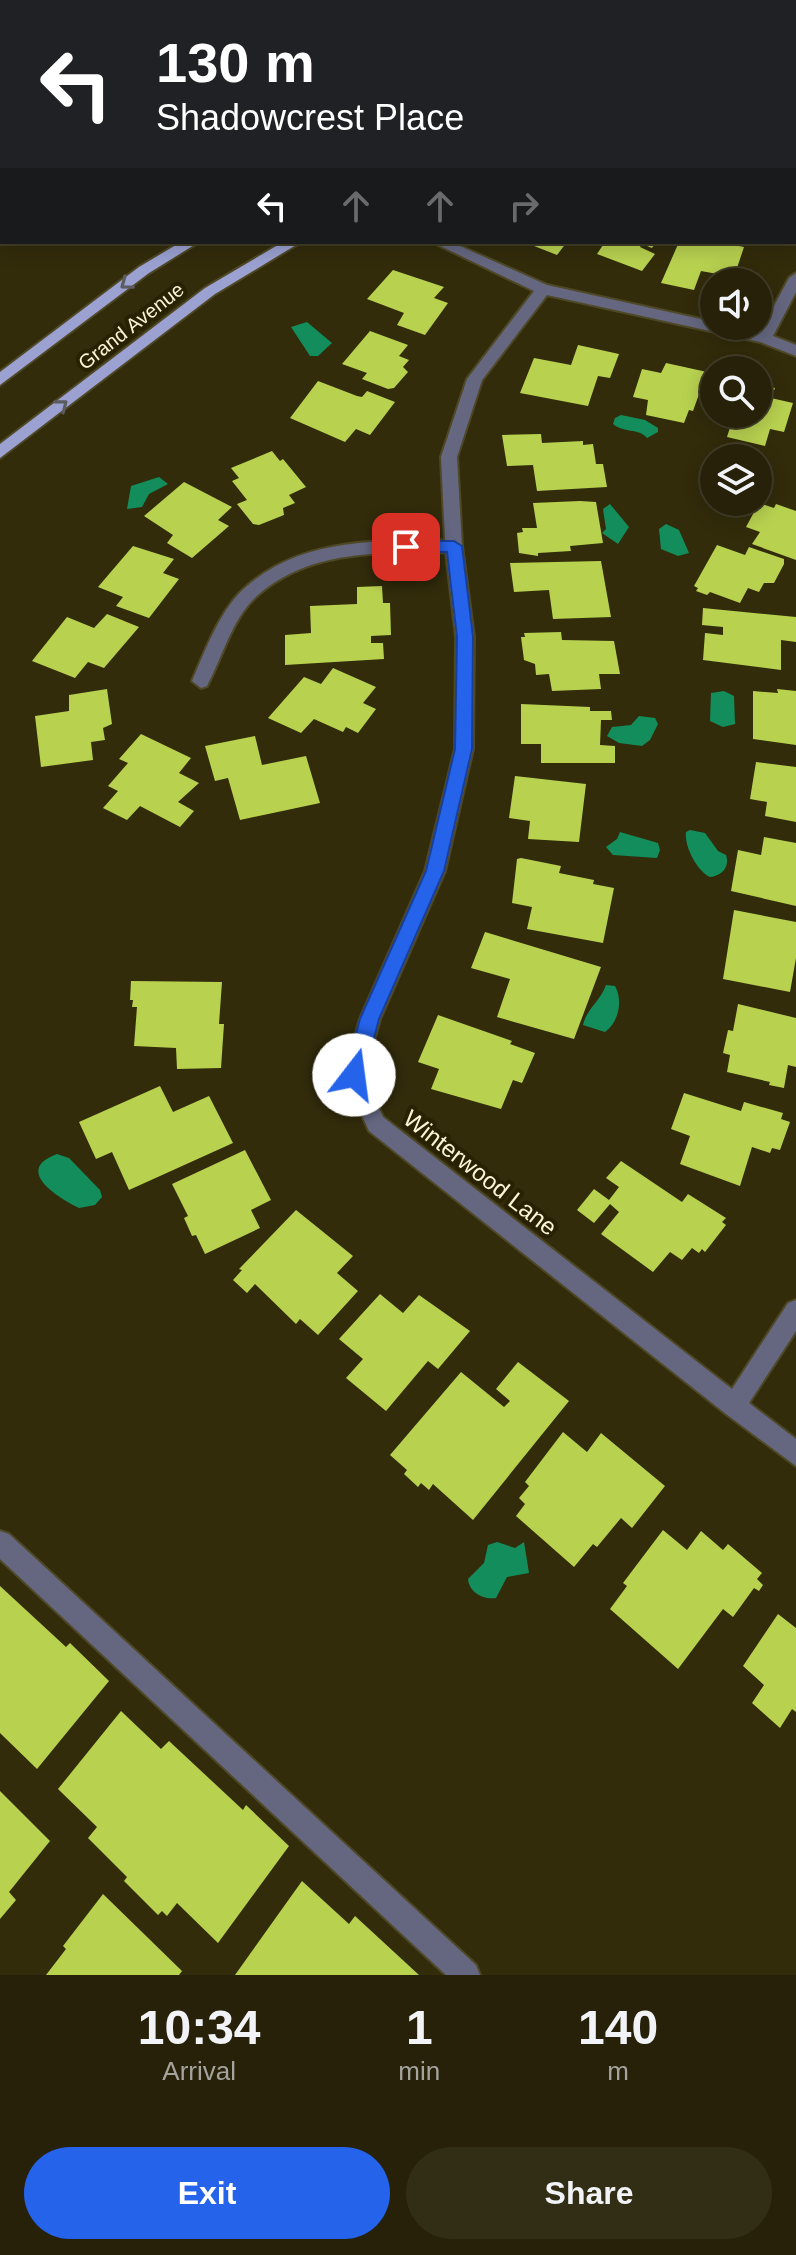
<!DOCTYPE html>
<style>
:root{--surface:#262108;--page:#322e16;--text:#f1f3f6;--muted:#a4a39c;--line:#423e29;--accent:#2563eb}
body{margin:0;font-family:Helvetica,sans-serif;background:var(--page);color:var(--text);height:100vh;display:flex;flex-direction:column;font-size:30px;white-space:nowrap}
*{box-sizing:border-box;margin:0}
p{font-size:26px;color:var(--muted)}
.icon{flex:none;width:44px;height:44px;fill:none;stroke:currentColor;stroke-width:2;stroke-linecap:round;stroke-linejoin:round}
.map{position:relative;height:1975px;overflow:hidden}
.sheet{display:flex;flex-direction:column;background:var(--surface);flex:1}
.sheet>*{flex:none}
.hud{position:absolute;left:0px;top:0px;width:796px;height:244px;box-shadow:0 4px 20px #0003,0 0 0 2px var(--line);background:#202124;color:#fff;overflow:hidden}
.fabs{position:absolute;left:700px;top:268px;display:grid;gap:16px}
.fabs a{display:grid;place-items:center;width:72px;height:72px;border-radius:50%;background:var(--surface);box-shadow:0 4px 20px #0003,0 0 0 2px var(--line);font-size:40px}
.pin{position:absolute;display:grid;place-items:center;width:68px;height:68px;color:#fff;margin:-34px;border-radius:16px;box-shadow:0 4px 12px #0006}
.me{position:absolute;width:88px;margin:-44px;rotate:15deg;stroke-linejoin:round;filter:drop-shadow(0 0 6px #0008)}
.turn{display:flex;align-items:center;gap:28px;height:168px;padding:0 24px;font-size:36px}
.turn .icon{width:104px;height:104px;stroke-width:2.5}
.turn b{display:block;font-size:56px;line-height:68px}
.lanes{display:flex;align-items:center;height:76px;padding:0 24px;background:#0003;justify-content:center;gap:40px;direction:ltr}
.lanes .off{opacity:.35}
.eta{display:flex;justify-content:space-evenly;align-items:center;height:136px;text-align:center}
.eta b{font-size:48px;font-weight:700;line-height:56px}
.button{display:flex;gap:16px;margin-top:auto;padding:16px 24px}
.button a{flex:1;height:92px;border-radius:48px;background:var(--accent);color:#fff;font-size:32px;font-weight:700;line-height:92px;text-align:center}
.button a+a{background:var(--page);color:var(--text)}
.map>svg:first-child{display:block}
.water{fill:#138d5c}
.building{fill:#b8d250}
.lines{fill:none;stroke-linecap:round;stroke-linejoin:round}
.lane-casing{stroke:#4e4827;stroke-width:4}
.street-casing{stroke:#4e4827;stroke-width:4}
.primary-casing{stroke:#4e4827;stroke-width:4}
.lane{fill:#64677f;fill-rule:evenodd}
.street{fill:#64677f;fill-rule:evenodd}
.primary{fill:#9ba1d1;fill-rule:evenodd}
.oneway{stroke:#5c5b5f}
.route{fill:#2563eb;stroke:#184099;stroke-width:2}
.labels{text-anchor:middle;stroke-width:8;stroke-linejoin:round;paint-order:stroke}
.far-street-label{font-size:20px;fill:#faf5d5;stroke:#282202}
.street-label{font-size:24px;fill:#faf5d5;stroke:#282202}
</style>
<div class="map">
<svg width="796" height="1975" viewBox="0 0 796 1975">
<rect width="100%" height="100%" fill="#322c0b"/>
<path class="water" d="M307 322 332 343 318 356H310L291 327Z
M621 415 645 420 658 428V432L647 438C639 428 623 433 613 424L615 418Z
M159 477 168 484 149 494 142 507 127 509 131 486Z
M610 504 629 527 618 544 602 533 606 529 603 509Z
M666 524 679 530 689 553 678 556 661 549 659 529Z
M724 691 734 696 735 724 723 727 710 721 711 693Z
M639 716 655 718 658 724 650 740 642 746 619 743 607 736 612 727 631 725Z
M690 830 705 833 718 851 726 855C730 867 722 876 710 877 697 871 684 846 686 832Z
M620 832 658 843 660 850 657 858 613 855 606 847 617 839Z
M606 985 615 986C623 1000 619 1022 605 1032L583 1025C587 1008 600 1002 606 985Z
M57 1154 69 1158 100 1190 102 1197 95 1205 79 1208C58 1198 13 1170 57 1154Z
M497 1542 515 1548 524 1542 529 1573 507 1577 496 1598C483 1600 469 1592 468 1579L484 1563 488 1545Z"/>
<path class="building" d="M531 242H567L557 255 529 244Z
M596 242H656L652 248 642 244 640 247 655 254 642 271 597 254 603 245Z
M679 242H718L744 247 734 277 701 271 694 290 661 283Z
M393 270 444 287 434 298 448 303 425 335 397 325 404 313 367 299Z
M370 331 408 345 399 356 409 360 403 367 408 372 394 388 388 389 362 379 367 373 342 364Z
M578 345 619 354 610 378 598 376 588 406 520 393 534 358 571 365Z
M666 363 707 372 693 411 689 410 684 423 646 415 648 400 633 397 642 369 661 373Z
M318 381 357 396 362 397 367 391 395 402 370 435 356 429 345 442 290 418Z
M758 384 775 388 771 398 793 403 784 432 770 429 765 446 727 437 732 421 726 419 728 414H758Z
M541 434 542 443 583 441V445L593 444 596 464H603L607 487 537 491 533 465 507 466 502 435Z
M272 451 280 461 283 459 306 487 289 495 295 503 283 508 284 515 259 525 253 524 237 504 247 500 232 481 239 478 231 468Z
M184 482 232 507 218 520 229 526 192 558 167 543 173 535 144 516Z
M580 501 596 502 603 543 570 546 571 551 538 553V556L519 553 517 533 523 532 522 528H537L533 503Z
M759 503 774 508 776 504 796 511V560L752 544 760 532 746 527Z
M717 545 745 555 749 547 784 559V564L774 583H764L759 592 748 588 740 603 710 592 707 595 696 591 698 588 694 586Z
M133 546 174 559 163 573 179 579 149 618 116 606 123 597 98 587Z
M601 561 611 617 553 619 549 590 514 592 510 563Z
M382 586 383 603H390L391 635 371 636V643H383L384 659 285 665V635L311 633 310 606 357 604V587Z
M703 608 796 617V642L781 640V670L703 660 705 633 723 635V627L702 625Z
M107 614 139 627 104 668 88 662 75 678 32 661 67 617 94 628Z
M561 632 562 640 614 641 620 674H599L601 689 552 691 549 674 536 675 535 664 524 660 521 637H525L524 633Z
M333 668 376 687 363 703 376 709 358 733 346 727 343 732 314 719 301 733 268 718 304 677 321 684Z
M107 689 112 724 103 728 105 740 91 742 93 760 41 767 35 716 69 711V695Z
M777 689 796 691V745L753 739V691L778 693Z
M521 704 590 707V711H611L612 720H601L600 745 615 746V763H541V744H521Z
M141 734 191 758 179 773 199 783 178 802 194 811 180 827 140 806 127 820 103 808 118 791 108 786 128 763 119 759Z
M255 736 262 765 306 756 320 803 240 820 228 778 215 781 205 746Z
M756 762 796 767V822L765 816 767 802 750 799Z
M515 776 586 784 579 842 528 839 530 821 509 818Z
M764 837 796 843V906L731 891 738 850 761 855Z
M521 858 561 866 559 873 594 880 593 884 614 888 603 943 527 929 532 907 512 903 517 859Z
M734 910 796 922V958L790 992 723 979Z
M485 932 601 967 574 1039 497 1017 510 979 471 968Z
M131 981 222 982 219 1024H224L221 1068 177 1069 176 1048 134 1046 137 1007H132L133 1000H130Z
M738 1004 796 1018V1067L788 1065 784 1088 769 1085 770 1082 727 1072 730 1055 723 1053 728 1030 733 1031Z
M438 1015 512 1041 510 1044 535 1053 522 1083 513 1080 501 1109 431 1089 439 1069 418 1062Z
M160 1086 173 1112 209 1096 233 1143 129 1190 112 1152 96 1159 79 1122Z
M684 1093 741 1111 744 1102 783 1113 781 1119 790 1122 780 1150 772 1148 770 1153 752 1147 740 1186 680 1164 690 1136 671 1129Z
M245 1150 271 1200 251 1210 260 1228 205 1254 196 1235 192 1236 184 1218 188 1216 172 1184Z
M621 1161 682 1202 688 1194 726 1218 722 1222 726 1225 705 1252 702 1249 699 1253 692 1248 682 1260 670 1252 653 1272 601 1234 619 1212 610 1204 594 1223 577 1210 594 1189 609 1200 619 1187 606 1178Z
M296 1210 353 1256 337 1273 358 1291 318 1335 300 1319 296 1324 255 1284 247 1293 233 1280 242 1270 239 1269Z
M380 1294 403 1313 419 1295 470 1331 438 1369 428 1361 386 1411 346 1378 363 1359 339 1339Z
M518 1362 569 1401 473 1520 433 1484 429 1490 421 1483 418 1487 404 1474 407 1470 390 1455 461 1372 504 1407 510 1401 496 1389Z
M563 1432 587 1452 601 1433 665 1486 632 1528 621 1518 597 1547 593 1544 574 1567 516 1516 525 1504 519 1498 529 1486 525 1482Z
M663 1530 687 1550 701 1531 723 1550 728 1544 762 1573 757 1579 763 1585 759 1591 754 1588 733 1617 723 1609 678 1669 610 1609 627 1586 623 1583Z
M0 1586 66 1647 70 1643 109 1681 37 1769 0 1733Z
M778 1614 796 1628V1712L792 1709 780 1728 752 1703 764 1685 743 1666Z
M121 1711 161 1749 169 1741 243 1810 246 1805 289 1846 218 1943 177 1903 167 1916 162 1911 158 1915 124 1881 127 1877 88 1838 97 1827 58 1789Z
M0 1791 50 1841 9 1892 16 1900 0 1919Z
M302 1881 349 1924 355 1916 419 1975H235Z
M103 1894 182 1971 179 1975H46L66 1949 63 1946Z"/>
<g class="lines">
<g class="lane-casing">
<path id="lane" d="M0 1531 9 1534 476 1965 480 1975H446L0 1559Z"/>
</g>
<g class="street-casing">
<path id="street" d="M0 142H2L0 151Z
M432 242H451L547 285 714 322V326H732L760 332 789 278 796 273V292L773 336 796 345V356L760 342 547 295 482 380 457 457 462 546 474 637 473 749 445 871 380 1019 364 1075 383 1117 732 1389 788 1303 796 1300V1331L749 1403 796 1439V1466L726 1414 369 1131 344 1075 360 1019 425 871 455 749 456 637 446 552C381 553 311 549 258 595 232 618 223 656 207 686L201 688 192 681C205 651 221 607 247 586 302 538 376 541 445 540L441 457 467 379 534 291Z"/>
</g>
<g class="primary-casing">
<path id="primary" d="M181 242H199L149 273 0 385V372L139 267Z
M283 242H301L215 294 0 458V444L205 288Z"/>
</g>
<use href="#lane" class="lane"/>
<use href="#street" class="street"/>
<use href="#primary" class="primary"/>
</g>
<defs><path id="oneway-chevron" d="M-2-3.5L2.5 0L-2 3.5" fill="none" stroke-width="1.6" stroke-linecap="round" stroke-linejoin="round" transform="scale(2)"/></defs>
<g class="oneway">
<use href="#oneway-chevron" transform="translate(126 284) rotate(143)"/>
<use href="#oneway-chevron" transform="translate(62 405) rotate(-38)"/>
</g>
<path class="route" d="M406 541H454L462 546 473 637 472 749 444 871 379 1019 364 1075 361 1081 354 1084 348 1081 345 1075 360 1019 426 871 455 749 457 637 447 552 401 551 399 547Z"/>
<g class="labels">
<g class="far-street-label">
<text transform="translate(131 326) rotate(-38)" y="7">Grand Avenue</text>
</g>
<g class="street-label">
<text transform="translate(480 1173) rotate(38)" y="8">Winterwood Lane</text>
</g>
</g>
</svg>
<div class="fabs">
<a><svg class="icon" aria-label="sound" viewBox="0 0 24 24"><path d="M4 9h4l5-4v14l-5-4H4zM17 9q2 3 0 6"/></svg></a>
<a><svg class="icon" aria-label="search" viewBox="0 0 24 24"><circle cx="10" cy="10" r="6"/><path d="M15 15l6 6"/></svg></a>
<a><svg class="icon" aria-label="layers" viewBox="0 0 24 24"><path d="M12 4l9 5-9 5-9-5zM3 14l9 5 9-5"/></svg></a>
</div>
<div class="pin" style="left:406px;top:547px;background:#d93025"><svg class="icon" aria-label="arrive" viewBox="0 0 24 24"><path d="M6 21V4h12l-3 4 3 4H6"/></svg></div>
<svg class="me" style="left:354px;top:1075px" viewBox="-20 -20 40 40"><circle r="19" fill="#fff"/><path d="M0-13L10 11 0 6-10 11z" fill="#2563eb"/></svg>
<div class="hud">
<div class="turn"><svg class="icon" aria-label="left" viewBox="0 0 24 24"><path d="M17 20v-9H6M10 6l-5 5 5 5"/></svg><div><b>130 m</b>Shadowcrest Place</div></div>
<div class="lanes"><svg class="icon" aria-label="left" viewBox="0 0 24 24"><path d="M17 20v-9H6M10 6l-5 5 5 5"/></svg><svg class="icon off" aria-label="ahead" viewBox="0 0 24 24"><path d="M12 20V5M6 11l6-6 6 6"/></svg><svg class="icon off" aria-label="ahead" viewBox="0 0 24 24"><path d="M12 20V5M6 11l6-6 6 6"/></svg><svg class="icon off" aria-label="right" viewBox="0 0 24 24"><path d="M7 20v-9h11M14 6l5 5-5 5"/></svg></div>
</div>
</div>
<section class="sheet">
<div class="eta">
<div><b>10:34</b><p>Arrival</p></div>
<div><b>1</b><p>min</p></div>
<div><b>140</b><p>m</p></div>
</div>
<div class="button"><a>Exit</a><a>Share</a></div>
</section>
